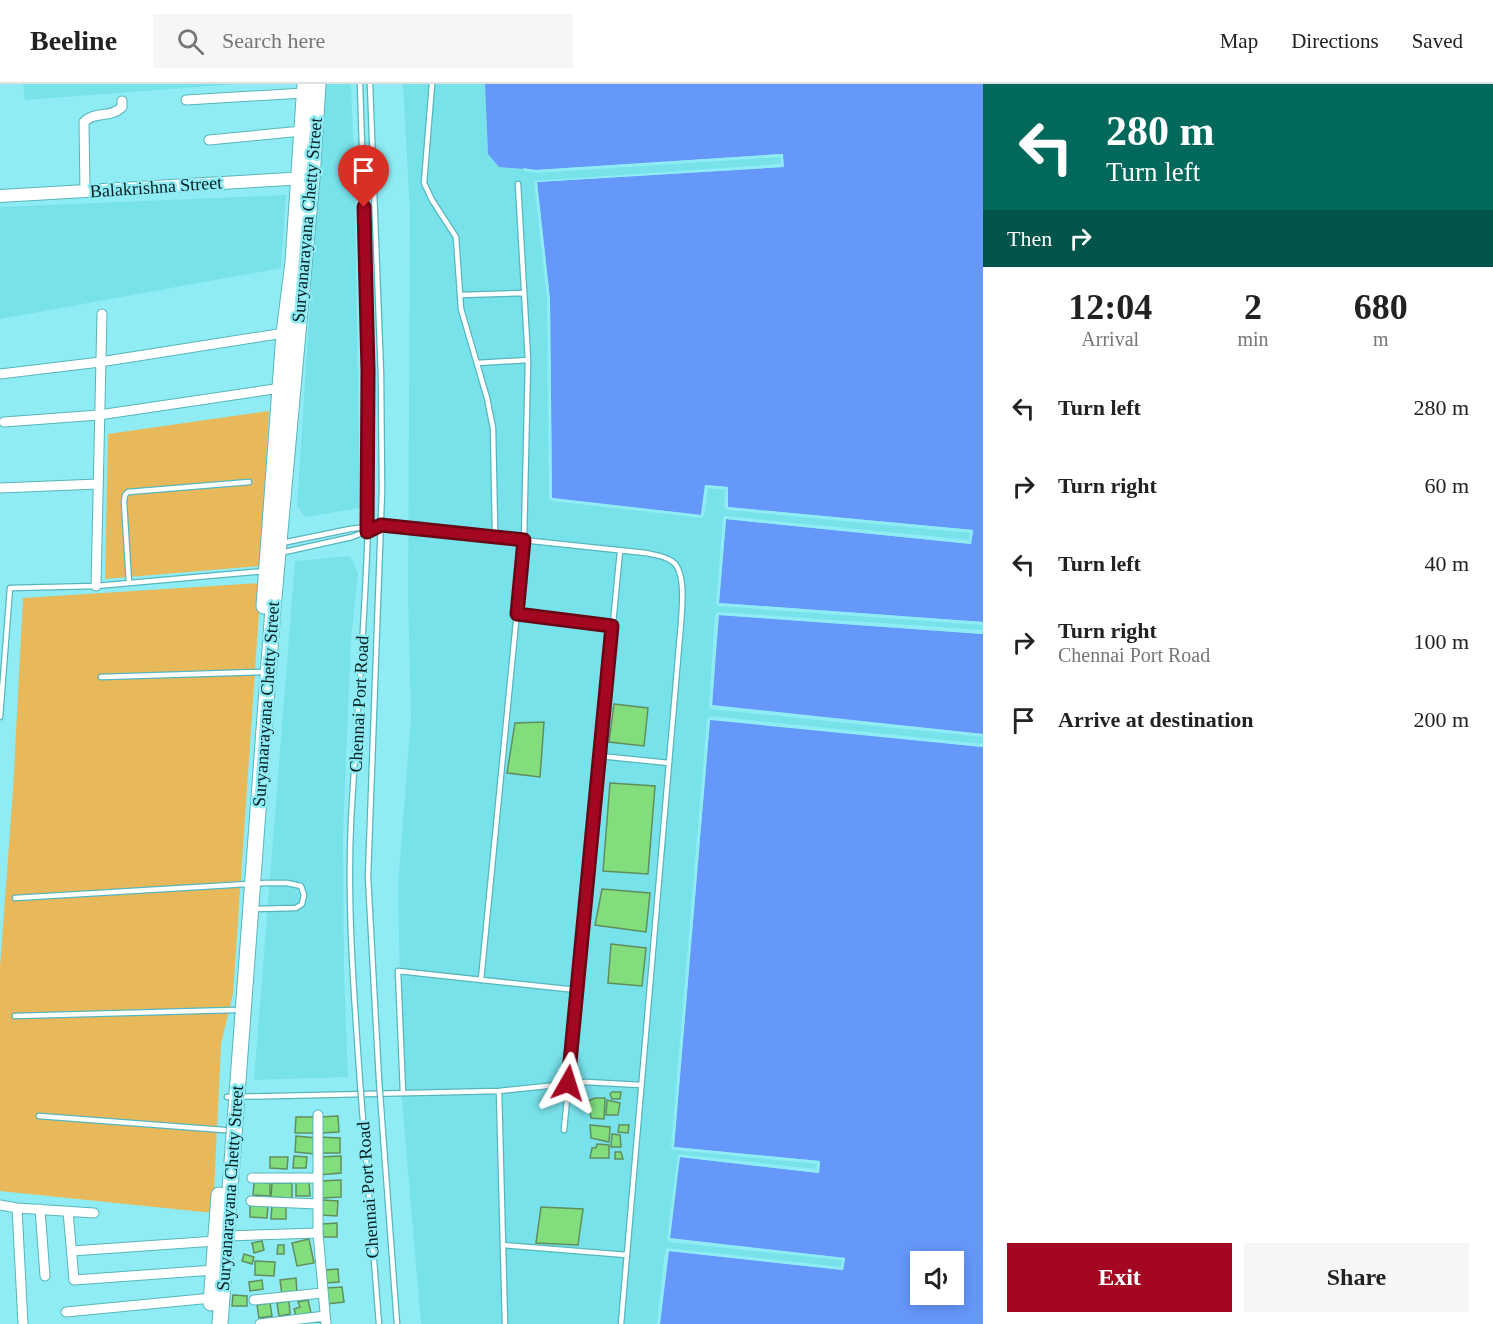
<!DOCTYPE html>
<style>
:root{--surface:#fff;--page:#f6f6f6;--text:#222;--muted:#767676;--line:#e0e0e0;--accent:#a30721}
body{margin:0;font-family:Georgia,serif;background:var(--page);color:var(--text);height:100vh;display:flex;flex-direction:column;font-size:22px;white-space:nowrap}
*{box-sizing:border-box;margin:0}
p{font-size:20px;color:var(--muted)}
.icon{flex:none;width:33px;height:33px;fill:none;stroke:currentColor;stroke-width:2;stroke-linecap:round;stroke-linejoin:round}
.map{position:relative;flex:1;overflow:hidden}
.details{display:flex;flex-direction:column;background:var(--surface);width:510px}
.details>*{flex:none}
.banner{background:#00695c;color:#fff;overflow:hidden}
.buttons{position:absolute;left:910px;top:1167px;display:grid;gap:12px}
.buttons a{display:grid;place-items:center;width:54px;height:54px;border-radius:0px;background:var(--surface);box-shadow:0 3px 15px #0003;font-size:30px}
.pin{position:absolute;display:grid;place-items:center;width:51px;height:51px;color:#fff;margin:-62px -26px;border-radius:50% 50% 50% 0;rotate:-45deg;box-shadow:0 0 6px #0007}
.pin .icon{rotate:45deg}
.me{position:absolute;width:66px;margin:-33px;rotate:6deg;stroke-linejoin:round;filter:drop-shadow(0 0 4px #0008)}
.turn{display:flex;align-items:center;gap:21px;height:126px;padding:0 24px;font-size:27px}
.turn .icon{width:78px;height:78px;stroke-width:2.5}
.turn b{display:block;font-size:42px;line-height:51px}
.then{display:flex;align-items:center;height:57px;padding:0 24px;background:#0003;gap:12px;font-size:22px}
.eta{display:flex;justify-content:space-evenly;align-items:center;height:102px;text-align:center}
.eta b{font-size:36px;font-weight:600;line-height:42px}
.action{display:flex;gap:12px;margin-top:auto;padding:12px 24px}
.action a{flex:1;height:69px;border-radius:0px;background:var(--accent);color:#fff;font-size:24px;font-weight:600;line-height:69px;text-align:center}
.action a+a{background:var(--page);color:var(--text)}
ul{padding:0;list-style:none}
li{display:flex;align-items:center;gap:18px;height:78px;padding:0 24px}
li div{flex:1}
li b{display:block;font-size:22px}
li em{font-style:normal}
header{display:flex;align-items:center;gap:36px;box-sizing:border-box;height:84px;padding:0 30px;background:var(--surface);border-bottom:2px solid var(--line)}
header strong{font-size:28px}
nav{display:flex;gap:33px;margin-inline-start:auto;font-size:21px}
.search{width:420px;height:54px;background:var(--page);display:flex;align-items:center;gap:15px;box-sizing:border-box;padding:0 21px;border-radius:0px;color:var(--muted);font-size:22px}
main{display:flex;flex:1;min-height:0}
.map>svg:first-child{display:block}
.built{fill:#78e2eb}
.green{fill:#e7b95b}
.water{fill:#6698fc;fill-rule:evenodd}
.pier{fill:#90ecf4}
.building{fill:#82dd7d;stroke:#608e5d;stroke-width:1.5}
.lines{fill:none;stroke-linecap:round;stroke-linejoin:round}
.service-casing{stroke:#57b5bd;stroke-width:7}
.minor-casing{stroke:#57b5bd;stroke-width:11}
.tertiary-casing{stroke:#57b5bd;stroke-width:14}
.primary-casing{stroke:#57b5bd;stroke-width:17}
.service{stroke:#fff;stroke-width:4.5}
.minor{stroke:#fff;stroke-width:9}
.tertiary{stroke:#fff;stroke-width:12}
.primary{stroke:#fff;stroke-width:15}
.service-bridge-casing{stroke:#57b5bd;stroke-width:7;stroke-linecap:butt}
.service-bridge{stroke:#fff;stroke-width:4.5}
.route-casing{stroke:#6a0515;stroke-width:15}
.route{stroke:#a30721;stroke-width:10}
.labels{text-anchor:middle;stroke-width:5;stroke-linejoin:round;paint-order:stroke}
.street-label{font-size:18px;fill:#021f22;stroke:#90ecf4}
</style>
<header>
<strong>Beeline</strong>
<div class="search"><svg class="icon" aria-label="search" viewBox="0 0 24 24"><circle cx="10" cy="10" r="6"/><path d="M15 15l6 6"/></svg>Search here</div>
<nav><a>Map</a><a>Directions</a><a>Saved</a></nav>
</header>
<main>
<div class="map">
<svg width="983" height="1240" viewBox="0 0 983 1240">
<rect width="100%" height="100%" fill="#90ecf4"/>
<path class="built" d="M23 0H237L25 16Z
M324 0H351L355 103 360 424 305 433 297 422Z
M403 0H485L488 70 499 83 536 86 783 70 705 401 973 446 983 550 718 532 712 622 983 650V663L710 636 845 1174 843 1186 669 1167 660 1240H421L402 1015 398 802 411 633 408 511 410 129Z
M286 111 281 184 0 235V123Z
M350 472 358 489 351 556 343 750 344 889 348 993 254 996 295 477Z"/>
<path class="green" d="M269 327 260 482 105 495 108 350Z
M261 499 233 910 221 960 213 1129 0 1107V883L13 706 23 514Z"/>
<path class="water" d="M485 0H983V538L719 519 726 435 971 460 973 446 727 423 728 403 705 401 701 431 552 414 550 215 537 98 783 83V70L536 86 499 83 488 70Z
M718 531 983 550V650L712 622Z
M710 635 983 663V1240H660L668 1167 843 1186 845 1174 670 1155 679 1073 819 1089 820 1077 674 1063ZM921 1178H954V1210H921Z"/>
<path class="pier" d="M783 70 784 83 537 98 550 215 552 414 701 431 705 401 728 403V423L973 446 971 460 726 435 719 519 983 538V541L718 522 716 519 723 434 725 432 969 456 970 449 727 426 724 423 725 406 708 404 704 432 702 434 551 417 549 415 547 215 534 97 781 80 780 73 536 89 524 87 523 84 536 86Z
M719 528 983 546V550L719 531 712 621 983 650V653L710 625 709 622 715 531Z
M710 632 983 660V663L710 636 674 1063 820 1077 819 1089 680 1073 670 1154 845 1174 843 1186 669 1167 660 1240H657L665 1167 667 1164 841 1183 842 1176 669 1158 667 1155 678 1070 816 1085 817 1080 674 1066 671 1064 707 635Z"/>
<path class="building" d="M614 620 648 624 644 662 609 658Z
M544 638 540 693 507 689 515 639Z
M610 699 655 702 648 790 603 787Z
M602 805 650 809 646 848 595 841Z
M611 860 646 864 642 902 608 899Z
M612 1008H621L620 1015H612L610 1010Z
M595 1014H605L604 1035 591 1034 588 1017Z
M607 1016 620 1019 618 1031H606Z
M338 1032 339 1048 321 1049 320 1033Z
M296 1033H316V1049H295Z
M590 1041 610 1043 609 1058 591 1054Z
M619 1041H629L628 1049 618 1048Z
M612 1050 620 1051 621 1063H611Z
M296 1052 316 1054 315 1070 295 1068Z
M319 1053 340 1054V1069H321Z
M597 1060 609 1061V1074H590L592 1064H596Z
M615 1068H621L623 1075H615Z
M294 1072 307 1073 306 1084H293Z
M341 1072V1089L319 1091V1073Z
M270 1073H288L287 1085 270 1084Z
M296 1096 309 1097 310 1112H296Z
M341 1096V1113L322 1114 320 1097Z
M254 1098 270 1099V1112L253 1111Z
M272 1099H292V1114L271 1113Z
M322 1116 338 1117 337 1132 322 1131Z
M250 1120 268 1121 267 1134 250 1133Z
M272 1120H286V1135H271Z
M541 1123 583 1125 578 1161 536 1159Z
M337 1139V1153H323L322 1140Z
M309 1155 314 1179 297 1182 292 1159Z
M262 1157 264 1166 254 1169 252 1159Z
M278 1161H284V1170H277Z
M244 1170 254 1173 252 1180 242 1177Z
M255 1177 275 1178 274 1192 255 1191Z
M338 1185 339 1198 326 1199 325 1186Z
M296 1194 297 1209 282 1211 280 1196Z
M262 1196 263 1205 250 1207 249 1198Z
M342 1203 344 1218 327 1220 326 1204Z
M233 1211 247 1212V1222H232Z
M308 1216 311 1229 296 1232 294 1225 300 1223 298 1218Z
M289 1217 290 1230 279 1232 277 1219Z
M270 1219 272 1232 259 1234 257 1221Z"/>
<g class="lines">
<g class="service-casing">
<path id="service" d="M360 0C364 135 371 271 369 406 367 517 357 627 351 737 347 823 354 911 360 998
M370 0 381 291 382 406 368 793 379 996
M432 0 424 99 432 116 456 153 461 225 487 314 493 344 495 446
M460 211 524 209
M477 279 528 276
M282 459 350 445 381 441 646 469C655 471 666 472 673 478 686 488 682 524 681 539L621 1240
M280 469 352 453 379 442
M129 499 124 418 125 411 128 408 249 398
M517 530 612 541
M101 593 260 588
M0 633 10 504 96 502 264 487
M600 672 669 679
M15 814 265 799H287L301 802 304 811 302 820 296 824 252 825
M481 896 524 456 528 276 518 100
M15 932 234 926
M499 1007 505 1240
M403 1009 398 887 577 906
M227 1013 499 1007 586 998 641 1001
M381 1023 397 1240
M362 1024 379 1240
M39 1032 224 1046
M564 1046 620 467
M503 1161 627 1171"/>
</g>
<g class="minor-casing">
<path id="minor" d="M186 16 304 9
M209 56 302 47
M85 108 84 38C94 27 112 34 122 23V17
M0 290 100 278 284 249
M4 338 99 331 281 304
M0 404 98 400
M96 502 102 230
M318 1031V1149L326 1240
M252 1094H318
M251 1117 317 1120
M0 1121 17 1124 94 1129
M17 1124 23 1240
M40 1125 45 1192
M68 1127 74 1196 214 1186
M227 1152 318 1149
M72 1167 216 1157
M254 1216 322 1209
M66 1228 212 1214
M260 1240 325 1232"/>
</g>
<g class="tertiary-casing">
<path id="tertiary" d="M0 112 307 94"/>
</g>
<g class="primary-casing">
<path id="primary" d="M264 522 284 249 293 178 305 0
M211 1219 219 1111
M220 1240 273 524 312 94 318 0"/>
</g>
<use href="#service" class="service"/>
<use href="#minor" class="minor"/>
<use href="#tertiary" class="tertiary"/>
<use href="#primary" class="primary"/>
<g class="service-bridge-casing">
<path id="service-bridge" d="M379 996 381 1023
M360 998 362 1024"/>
</g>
<use href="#service-bridge" class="service-bridge"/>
</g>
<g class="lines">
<g class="route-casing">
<path id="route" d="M364 123 368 287 367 448 381 441 524 456 517 530 612 542 568 999"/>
</g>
<use href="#route" class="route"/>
</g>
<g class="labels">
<g class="street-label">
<text transform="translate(156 103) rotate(-4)" y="6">Balakrishna Street</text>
<text transform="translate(307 136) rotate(-85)" y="6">Suryanarayana Chetty Street</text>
<text transform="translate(266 620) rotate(-86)" y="6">Suryanarayana Chetty Street</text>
<text transform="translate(359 620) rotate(-87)" y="6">Chennai Port Road</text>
<text transform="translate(230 1104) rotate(-86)" y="6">Suryanarayana Chetty Street</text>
<text transform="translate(368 1106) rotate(-94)" y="6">Chennai Port Road</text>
</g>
</g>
</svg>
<div class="buttons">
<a><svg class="icon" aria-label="sound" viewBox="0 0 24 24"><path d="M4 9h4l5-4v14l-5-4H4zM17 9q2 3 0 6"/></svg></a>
</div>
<div class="pin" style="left:364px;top:123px;background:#d93025"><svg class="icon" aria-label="arrive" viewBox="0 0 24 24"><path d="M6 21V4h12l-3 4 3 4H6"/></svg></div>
<svg class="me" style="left:568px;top:999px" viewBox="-20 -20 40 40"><path d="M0-17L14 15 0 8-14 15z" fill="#a30721" stroke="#fff" stroke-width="4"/></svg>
</div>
<section class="details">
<div class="banner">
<div class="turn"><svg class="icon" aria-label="left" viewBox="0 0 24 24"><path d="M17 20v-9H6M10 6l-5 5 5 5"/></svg><div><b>280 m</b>Turn left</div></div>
<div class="then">Then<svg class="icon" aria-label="right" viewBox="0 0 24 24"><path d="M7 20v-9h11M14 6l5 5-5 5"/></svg></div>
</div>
<div class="eta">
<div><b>12:04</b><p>Arrival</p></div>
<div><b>2</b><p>min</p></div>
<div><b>680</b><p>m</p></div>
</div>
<ul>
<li><svg class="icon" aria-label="left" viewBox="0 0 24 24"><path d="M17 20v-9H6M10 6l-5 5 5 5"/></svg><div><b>Turn left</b></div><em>280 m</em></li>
<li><svg class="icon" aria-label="right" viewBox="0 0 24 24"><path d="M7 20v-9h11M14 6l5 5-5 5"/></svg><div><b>Turn right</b></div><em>60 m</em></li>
<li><svg class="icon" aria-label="left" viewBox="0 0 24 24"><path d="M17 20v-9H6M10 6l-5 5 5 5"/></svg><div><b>Turn left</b></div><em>40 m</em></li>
<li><svg class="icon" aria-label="right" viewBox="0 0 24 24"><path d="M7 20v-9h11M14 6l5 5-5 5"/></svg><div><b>Turn right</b><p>Chennai Port Road</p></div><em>100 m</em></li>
<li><svg class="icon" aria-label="arrive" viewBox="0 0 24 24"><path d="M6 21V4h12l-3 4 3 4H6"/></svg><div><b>Arrive at destination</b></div><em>200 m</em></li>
</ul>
<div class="action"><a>Exit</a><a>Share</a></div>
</section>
</main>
